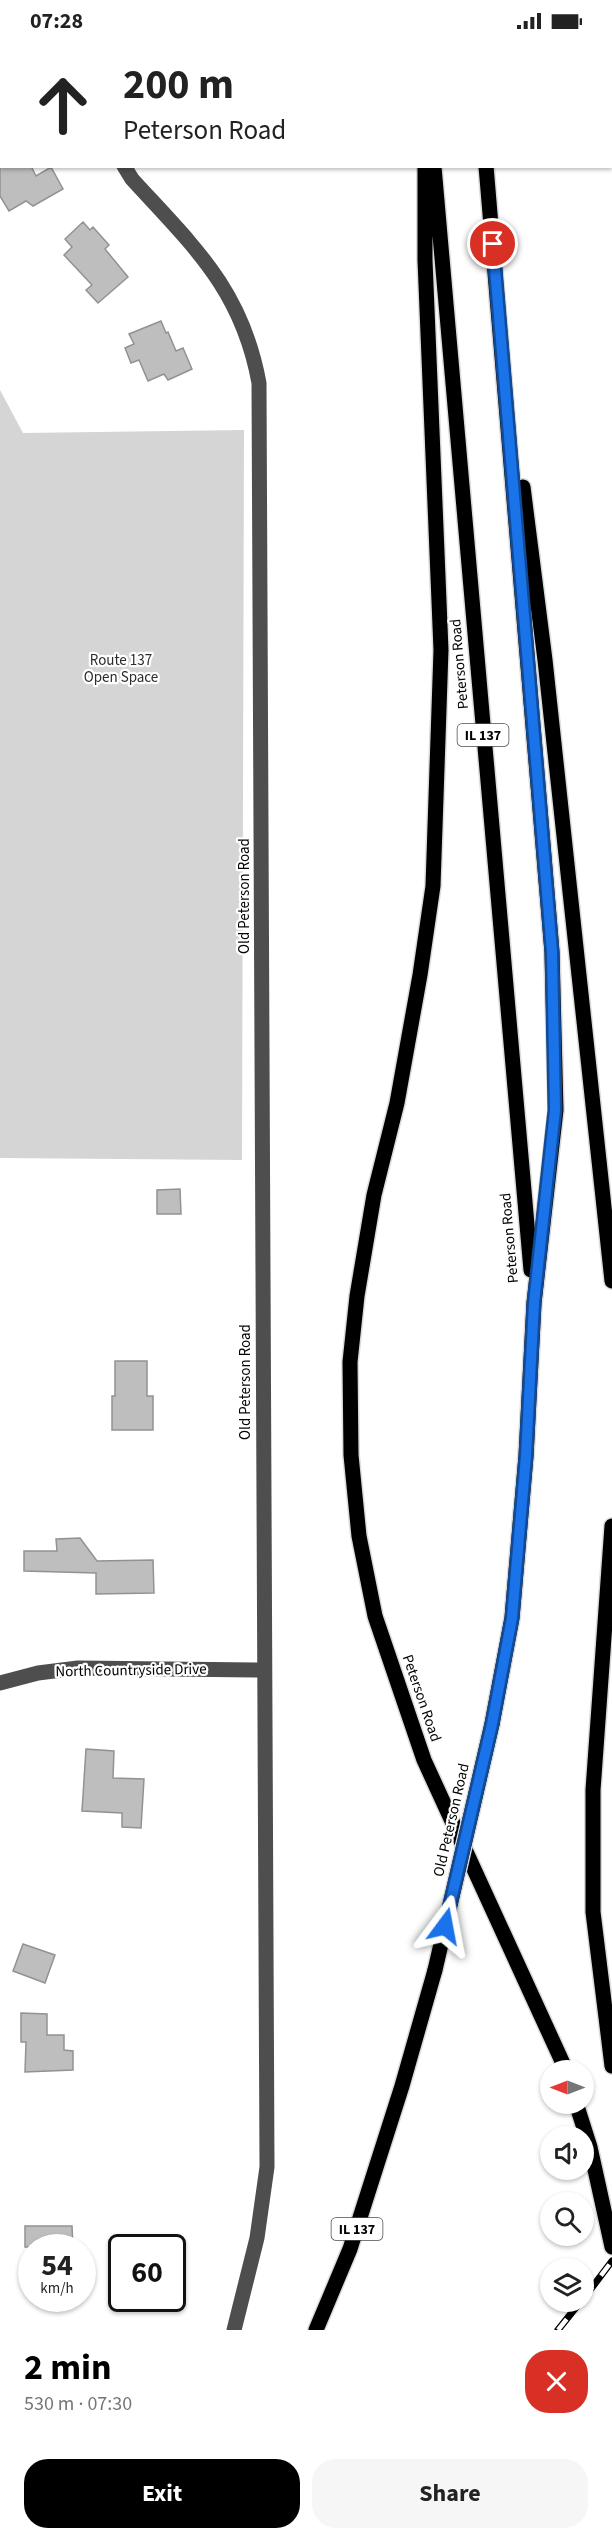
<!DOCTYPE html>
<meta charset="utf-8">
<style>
:root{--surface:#fff;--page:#f6f6f6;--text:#222;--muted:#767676;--accent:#000}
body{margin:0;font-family:"Source Sans 3",sans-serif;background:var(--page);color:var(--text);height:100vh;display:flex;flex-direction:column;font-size:22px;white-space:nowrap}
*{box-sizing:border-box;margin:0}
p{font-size:20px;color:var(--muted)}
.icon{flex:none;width:33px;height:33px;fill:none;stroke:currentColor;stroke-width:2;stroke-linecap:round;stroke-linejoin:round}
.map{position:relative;height:2288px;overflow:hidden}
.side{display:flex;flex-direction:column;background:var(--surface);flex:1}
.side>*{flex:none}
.top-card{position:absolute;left:0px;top:0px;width:612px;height:126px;box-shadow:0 2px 4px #0004;background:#fff;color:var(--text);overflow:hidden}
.needle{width:39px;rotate:270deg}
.controls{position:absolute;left:540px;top:2018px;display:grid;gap:12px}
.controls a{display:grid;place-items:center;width:54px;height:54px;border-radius:50%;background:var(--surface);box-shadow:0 2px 4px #0004;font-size:30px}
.speed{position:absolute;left:18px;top:2192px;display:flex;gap:12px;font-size:30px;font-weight:700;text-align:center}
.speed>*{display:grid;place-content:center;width:78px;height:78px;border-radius:50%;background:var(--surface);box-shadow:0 2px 4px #0004;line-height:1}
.speed small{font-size:15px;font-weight:400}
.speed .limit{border:3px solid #111;border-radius:9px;background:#fff;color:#111}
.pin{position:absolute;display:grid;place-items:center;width:51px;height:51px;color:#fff;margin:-26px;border:3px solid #fff;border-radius:50%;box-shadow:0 2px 6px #0007}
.me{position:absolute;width:66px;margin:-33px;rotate:13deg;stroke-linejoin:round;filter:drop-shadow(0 0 4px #0008)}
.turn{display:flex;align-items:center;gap:21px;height:126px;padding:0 24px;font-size:27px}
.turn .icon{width:78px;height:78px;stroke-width:2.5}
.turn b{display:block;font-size:42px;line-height:51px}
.round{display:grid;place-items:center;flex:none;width:63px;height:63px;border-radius:24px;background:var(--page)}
.summary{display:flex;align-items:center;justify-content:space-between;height:102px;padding:0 24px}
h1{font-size:36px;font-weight:700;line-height:45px;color:var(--accent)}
.primary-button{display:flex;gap:12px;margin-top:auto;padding:12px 24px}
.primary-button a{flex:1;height:69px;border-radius:24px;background:var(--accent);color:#fff;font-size:24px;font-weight:700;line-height:69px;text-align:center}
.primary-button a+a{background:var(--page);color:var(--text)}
.status{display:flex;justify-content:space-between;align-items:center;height:42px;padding:0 30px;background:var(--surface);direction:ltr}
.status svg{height:16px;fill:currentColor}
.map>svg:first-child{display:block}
.park{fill:#d5d5d5}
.building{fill:#bebebe;stroke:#929292;stroke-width:1.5}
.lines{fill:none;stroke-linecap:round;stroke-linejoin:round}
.major-casing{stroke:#dbdbdb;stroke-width:18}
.minor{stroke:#4e4e4e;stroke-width:15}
.major{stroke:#000;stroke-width:15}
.rail-casing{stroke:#000;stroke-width:7}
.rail{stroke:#fff;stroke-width:4.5;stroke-dasharray:14;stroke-linecap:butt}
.major-bridge-casing{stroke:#dbdbdb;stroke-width:18;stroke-linecap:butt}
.major-bridge{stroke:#000;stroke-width:15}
.route-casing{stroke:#114b97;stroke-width:15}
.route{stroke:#1a73e8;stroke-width:10}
.labels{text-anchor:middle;stroke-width:4.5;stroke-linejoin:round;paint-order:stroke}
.shield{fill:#fff;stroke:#4c4c4c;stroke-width:1.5}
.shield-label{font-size:14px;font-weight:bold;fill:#000}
.park-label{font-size:15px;fill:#2c2c2c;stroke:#fff}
.street-label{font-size:15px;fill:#000;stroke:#fff}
</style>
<div class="status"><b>07:28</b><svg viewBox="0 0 49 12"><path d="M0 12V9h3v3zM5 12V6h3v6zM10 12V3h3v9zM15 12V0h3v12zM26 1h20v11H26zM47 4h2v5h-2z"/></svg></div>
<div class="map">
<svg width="612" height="2288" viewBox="0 0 612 2288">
<rect width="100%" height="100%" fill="#fff"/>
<path class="park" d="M0 348 23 391 244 388 242 1118 0 1116Z"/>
<path class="building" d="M0 124H31L36 134 51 125 63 147 33 164 26 159 9 169 0 154Z
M83 180 90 188 93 185 109 203 105 207 128 235 98 261 86 248 92 243 64 213 72 205 65 197Z
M161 279 166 291 168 290 176 309 183 306 192 327 168 338 164 332 148 339 139 318 131 321 125 306 134 302 129 292Z
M180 1147 181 1172H157V1148Z
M115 1319H147V1354H153V1388H112V1354H115Z
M80 1496 97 1519 153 1518 154 1551 96 1552V1531L24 1529V1509H57L56 1497Z
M86 1707 114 1709 113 1736 144 1737 141 1786 122 1785V1771L82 1769Z
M23 1902 55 1913 45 1941 13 1929Z
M21 1971 47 1972V1993H64V2008L73 2009V2028L25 2030 26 2000H21Z
M25 2184H72L73 2205H25Z"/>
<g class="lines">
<g class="major-casing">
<path id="major" d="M422 0V2
M477 0V2
M425 124V218L441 608 433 844 420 933 397 1061 374 1153 357 1254 350 1320 351 1413 359 1494 375 1574 424 1718 566 2028
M486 124 552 910 556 1068 534 1261 526 1414 512 1576 492 1682
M434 125 531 1228
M523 445 545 618 612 1239
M612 1484 593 1748V1870L612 2024
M576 2061 590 2105 612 2205
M316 2288 350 2207 402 2044 435 1928"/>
</g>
<path class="minor" d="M82 0V2
M124 124 132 137C193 204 242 247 259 341L267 2125 257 2196 234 2288
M0 1641 38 1631 78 1626 264 1628"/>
<use href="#major" class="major"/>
<g class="rail-casing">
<path id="rail" d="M584 2256 612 2219
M558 2288 581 2259"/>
</g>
<use href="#rail" class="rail"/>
<g class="major-bridge-casing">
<path id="major-bridge" d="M435 1928 492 1682"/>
</g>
<use href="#major-bridge" class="major-bridge"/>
</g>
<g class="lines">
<g class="route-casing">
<path id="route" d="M445 1884 492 1682 512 1576 526 1414 534 1261 555 1068 552 910 493 202"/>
</g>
<use href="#route" class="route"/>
</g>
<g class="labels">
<g class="shield">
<rect x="457.5" y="682" width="51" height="22" rx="4.5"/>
<rect x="331.5" y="2176" width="51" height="22" rx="4.5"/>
</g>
<g class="shield-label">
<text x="483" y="698">IL 137</text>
<text x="357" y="2192">IL 137</text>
</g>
<g class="park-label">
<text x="121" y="623">Route 137<tspan x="121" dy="17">Open Space</tspan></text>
</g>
<g class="street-label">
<text transform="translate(459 622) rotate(-95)" y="5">Peterson Road</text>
<text transform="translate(244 854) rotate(-90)" y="5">Old Peterson Road</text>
<text transform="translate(509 1196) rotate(-95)" y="5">Peterson Road</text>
<text transform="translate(245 1340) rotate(-90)" y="5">Old Peterson Road</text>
<text transform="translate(131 1628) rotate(-1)" y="5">North Countryside Drive</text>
<text transform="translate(422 1656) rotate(71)" y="5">Peterson Road</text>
<text transform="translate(451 1778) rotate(-77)" y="5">Old Peterson Road</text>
</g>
</g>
</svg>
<div class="controls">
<a><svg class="needle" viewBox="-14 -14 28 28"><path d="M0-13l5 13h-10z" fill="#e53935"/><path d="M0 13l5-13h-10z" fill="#767676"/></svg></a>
<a><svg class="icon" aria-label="sound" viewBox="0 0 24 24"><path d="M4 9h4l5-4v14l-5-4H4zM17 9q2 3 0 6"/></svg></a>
<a><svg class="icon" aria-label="search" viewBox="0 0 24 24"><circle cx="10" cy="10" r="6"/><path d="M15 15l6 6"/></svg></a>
<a><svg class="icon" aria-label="layers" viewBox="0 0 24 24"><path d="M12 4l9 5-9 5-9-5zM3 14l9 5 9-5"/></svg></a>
</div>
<div class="speed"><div>54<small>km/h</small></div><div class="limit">60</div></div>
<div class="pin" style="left:493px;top:202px;background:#d93025"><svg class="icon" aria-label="arrive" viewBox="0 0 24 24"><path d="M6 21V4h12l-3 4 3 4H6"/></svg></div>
<svg class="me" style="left:445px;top:1884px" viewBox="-20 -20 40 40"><path d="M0-17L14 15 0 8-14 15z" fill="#1a73e8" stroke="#fff" stroke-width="4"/></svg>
<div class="top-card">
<div class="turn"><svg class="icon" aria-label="ahead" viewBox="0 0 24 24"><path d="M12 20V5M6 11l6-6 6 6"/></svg><div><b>200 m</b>Peterson Road</div></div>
</div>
</div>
<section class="side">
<div class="summary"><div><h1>2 min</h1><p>530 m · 07:30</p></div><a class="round" style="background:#d93025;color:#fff"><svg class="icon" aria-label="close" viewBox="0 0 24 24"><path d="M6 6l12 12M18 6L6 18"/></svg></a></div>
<div class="primary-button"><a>Exit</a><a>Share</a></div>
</section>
